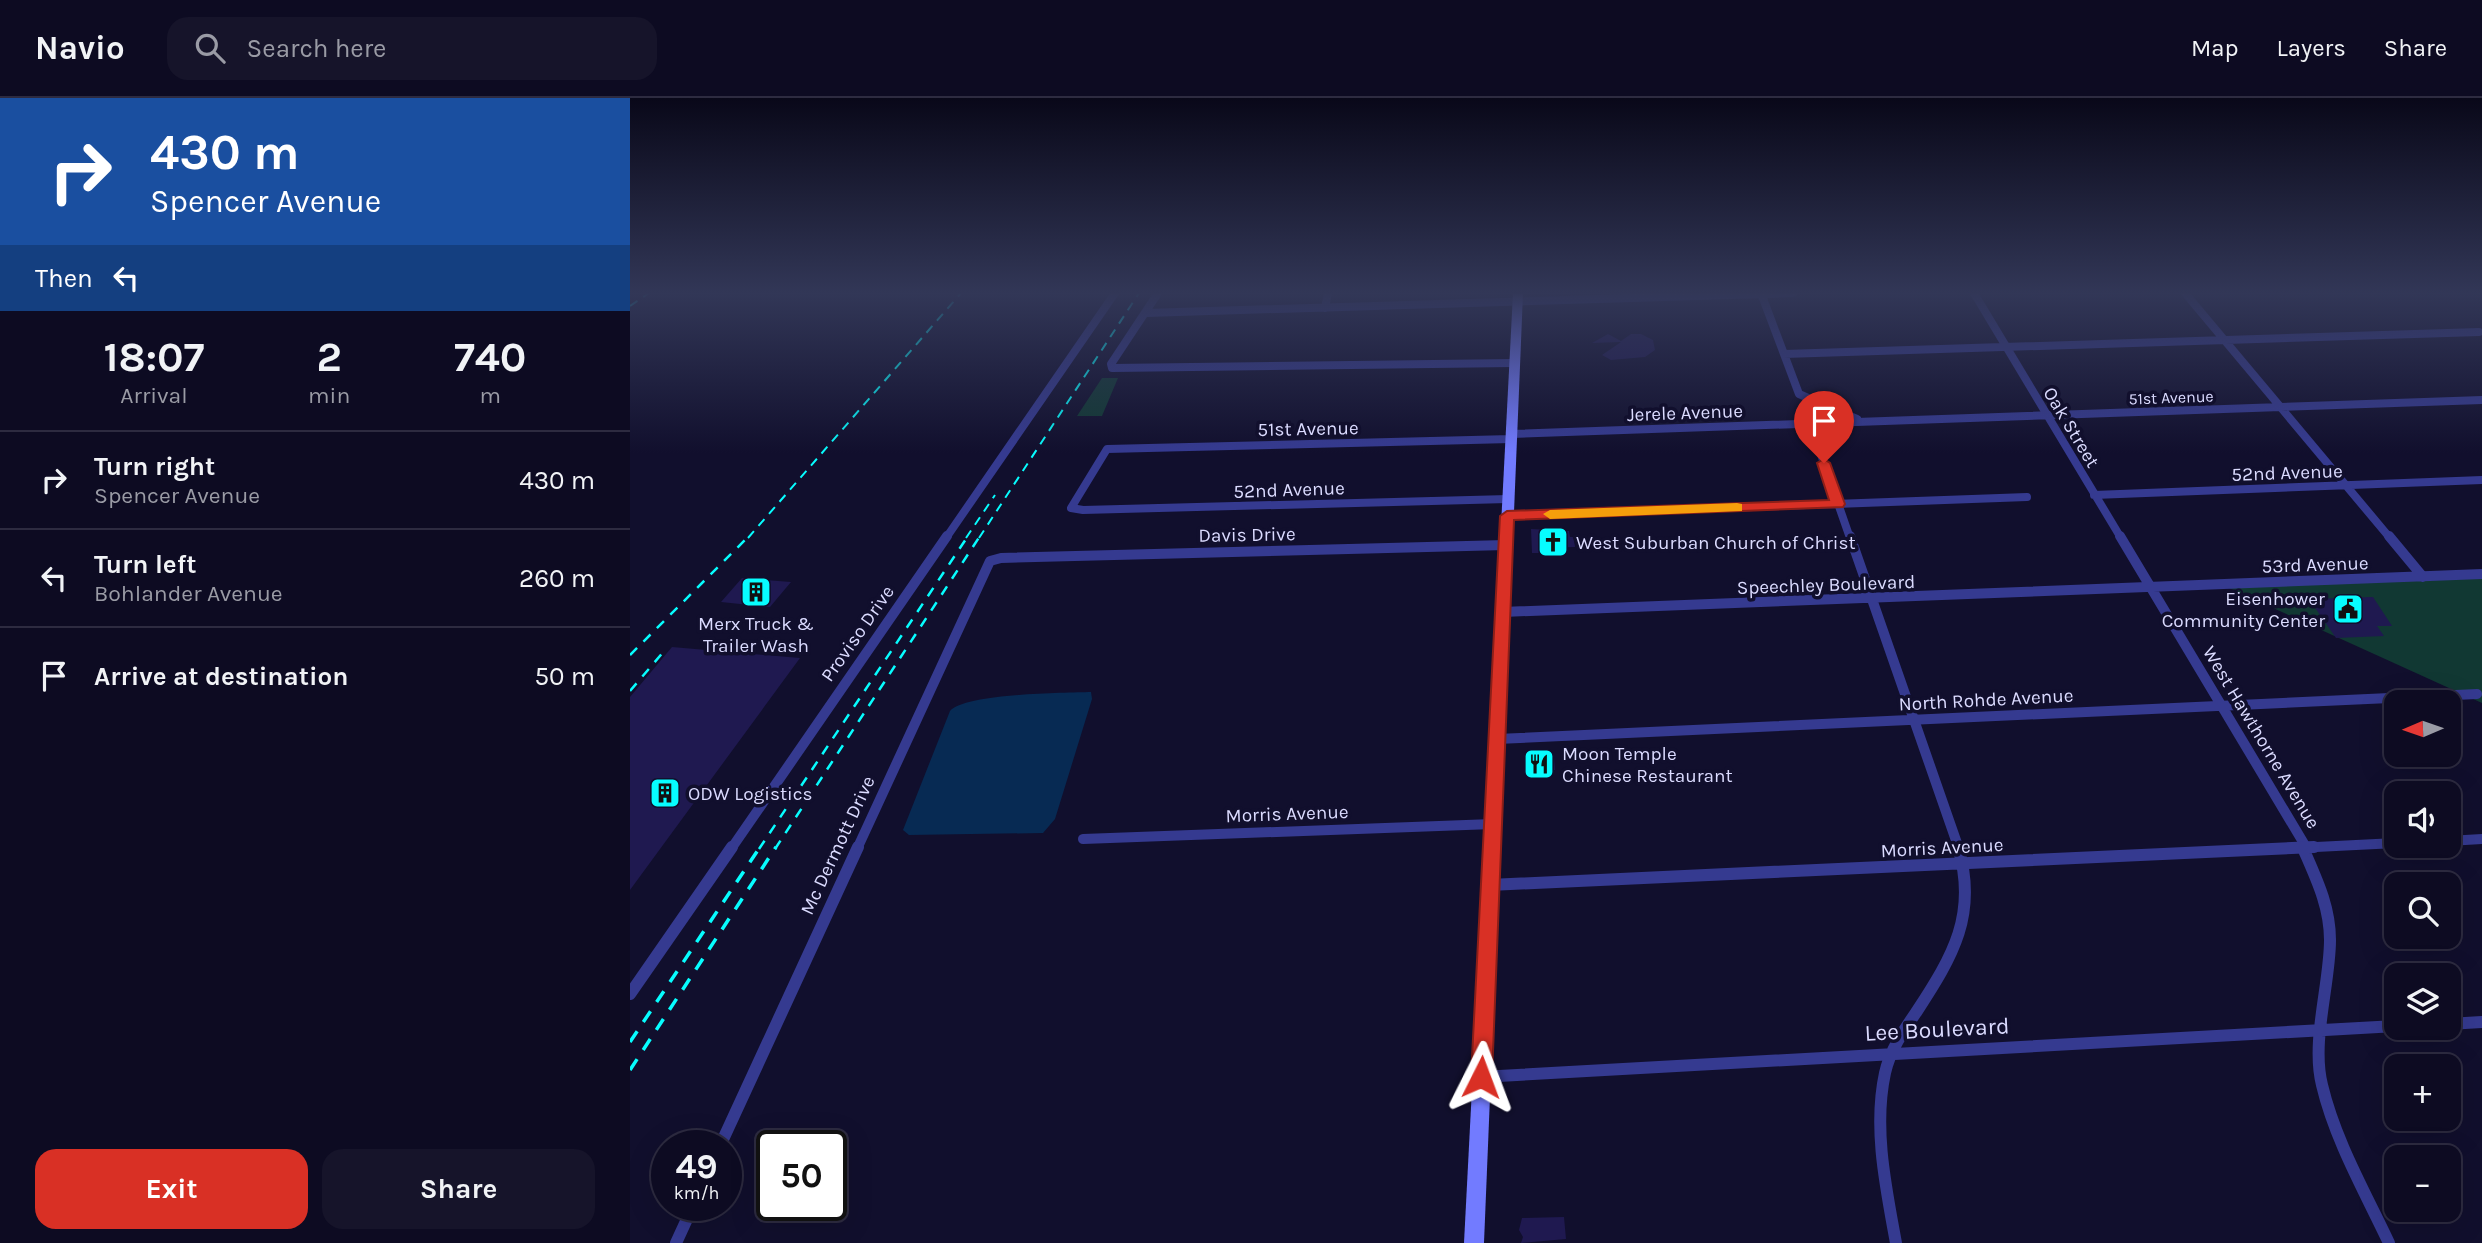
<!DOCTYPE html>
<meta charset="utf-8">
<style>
:root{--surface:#0d0b22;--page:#16142a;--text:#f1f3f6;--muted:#9a9ba5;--line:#2d2b40;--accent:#d93025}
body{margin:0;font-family:Karla,sans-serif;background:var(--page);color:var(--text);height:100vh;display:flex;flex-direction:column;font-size:26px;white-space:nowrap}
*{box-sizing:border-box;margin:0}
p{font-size:23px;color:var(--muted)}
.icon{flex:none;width:38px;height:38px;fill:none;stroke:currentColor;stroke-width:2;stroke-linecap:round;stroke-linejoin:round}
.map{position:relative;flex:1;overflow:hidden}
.panel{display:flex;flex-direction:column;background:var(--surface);width:630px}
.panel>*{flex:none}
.top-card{background:#1a4fa0;color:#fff;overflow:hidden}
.needle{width:46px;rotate:268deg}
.controls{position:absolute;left:1754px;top:592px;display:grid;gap:14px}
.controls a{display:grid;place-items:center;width:77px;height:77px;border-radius:14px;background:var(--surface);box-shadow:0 7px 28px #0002,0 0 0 2px var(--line);font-size:35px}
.speed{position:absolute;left:21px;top:1032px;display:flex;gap:14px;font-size:35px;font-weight:700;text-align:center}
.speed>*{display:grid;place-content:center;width:91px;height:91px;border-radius:50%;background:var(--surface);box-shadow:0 7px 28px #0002,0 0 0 2px var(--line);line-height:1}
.speed small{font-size:18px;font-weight:400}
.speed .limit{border:4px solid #111;border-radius:10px;background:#fff;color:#111}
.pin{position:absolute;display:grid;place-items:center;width:60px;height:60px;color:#fff;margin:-72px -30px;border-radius:50% 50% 50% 0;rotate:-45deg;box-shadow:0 0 7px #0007}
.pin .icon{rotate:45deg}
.me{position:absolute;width:77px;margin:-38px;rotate:3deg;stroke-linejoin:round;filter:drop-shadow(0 0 5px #0008)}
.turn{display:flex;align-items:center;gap:24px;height:147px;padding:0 35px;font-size:32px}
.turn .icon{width:91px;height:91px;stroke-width:2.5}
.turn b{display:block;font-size:49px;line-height:60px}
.then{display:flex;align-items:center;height:66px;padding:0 35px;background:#0003;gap:14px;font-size:26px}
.eta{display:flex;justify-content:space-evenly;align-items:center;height:119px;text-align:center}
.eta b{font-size:42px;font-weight:700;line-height:49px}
.action{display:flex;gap:14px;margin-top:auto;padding:14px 35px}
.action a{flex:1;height:80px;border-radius:21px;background:var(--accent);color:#fff;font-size:28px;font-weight:700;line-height:80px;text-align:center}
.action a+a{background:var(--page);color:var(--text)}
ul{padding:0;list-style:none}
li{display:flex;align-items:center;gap:21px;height:98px;padding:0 35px;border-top:2px solid var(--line)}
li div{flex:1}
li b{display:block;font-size:26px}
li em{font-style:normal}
header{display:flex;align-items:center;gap:42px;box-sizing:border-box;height:98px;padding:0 35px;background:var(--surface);border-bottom:2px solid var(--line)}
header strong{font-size:33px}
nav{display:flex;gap:38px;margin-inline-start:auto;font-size:24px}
.search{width:490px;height:63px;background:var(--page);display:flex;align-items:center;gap:18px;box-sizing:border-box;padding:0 24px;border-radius:21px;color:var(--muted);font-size:26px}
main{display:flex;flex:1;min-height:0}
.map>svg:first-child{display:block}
.green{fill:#113833}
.water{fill:#072a53}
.building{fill:#1f1950}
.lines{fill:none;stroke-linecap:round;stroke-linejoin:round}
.street-far2{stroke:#353a90;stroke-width:8}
.street-far1{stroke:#353a90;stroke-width:10}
.street{stroke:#353a90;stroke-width:12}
.secondary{fill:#727bff;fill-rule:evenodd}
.rail-far2{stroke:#07fdff;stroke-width:2;stroke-dasharray:9 7;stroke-linecap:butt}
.rail-far1{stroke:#07fdff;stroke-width:2.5;stroke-dasharray:10 9;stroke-linecap:butt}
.rail{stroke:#07fdff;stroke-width:3.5;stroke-dasharray:13 11;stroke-linecap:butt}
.route{fill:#d93025;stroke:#8d1f18;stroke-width:2}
.slow{fill:#f59e0b}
.labels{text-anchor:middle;stroke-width:7;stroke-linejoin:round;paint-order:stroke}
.far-street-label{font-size:16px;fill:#dbdbff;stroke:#110f2d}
.street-label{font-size:19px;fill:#dbdbff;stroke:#110f2d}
.poi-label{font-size:19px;fill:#dbdbff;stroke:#110f2d;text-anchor:start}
.near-street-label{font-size:23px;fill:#dbdbff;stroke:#110f2d}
</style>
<header>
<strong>Navio</strong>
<div class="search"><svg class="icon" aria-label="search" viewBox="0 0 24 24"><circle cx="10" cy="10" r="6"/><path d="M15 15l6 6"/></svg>Search here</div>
<nav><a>Map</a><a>Layers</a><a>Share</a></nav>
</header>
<main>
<section class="panel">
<div class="top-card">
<div class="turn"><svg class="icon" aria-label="right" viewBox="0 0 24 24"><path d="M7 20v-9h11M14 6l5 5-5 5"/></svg><div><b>430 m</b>Spencer Avenue</div></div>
<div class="then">Then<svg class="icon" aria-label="left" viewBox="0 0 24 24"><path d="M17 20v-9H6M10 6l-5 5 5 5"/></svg></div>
</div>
<div class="eta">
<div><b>18:07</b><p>Arrival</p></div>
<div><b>2</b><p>min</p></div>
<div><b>740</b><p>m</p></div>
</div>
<ul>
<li><svg class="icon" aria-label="right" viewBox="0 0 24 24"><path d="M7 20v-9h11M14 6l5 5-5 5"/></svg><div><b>Turn right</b><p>Spencer Avenue</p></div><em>430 m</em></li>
<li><svg class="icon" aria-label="left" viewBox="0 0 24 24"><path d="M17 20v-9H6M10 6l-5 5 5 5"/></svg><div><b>Turn left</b><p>Bohlander Avenue</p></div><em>260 m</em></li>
<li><svg class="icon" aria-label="arrive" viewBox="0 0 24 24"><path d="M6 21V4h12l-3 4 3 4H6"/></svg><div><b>Arrive at destination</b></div><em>50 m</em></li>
</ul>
<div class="action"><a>Exit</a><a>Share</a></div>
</section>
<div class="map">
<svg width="1852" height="1145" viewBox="0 0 1852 1145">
<rect width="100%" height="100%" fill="#110f2d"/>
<path class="green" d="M472 280H488L472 318H447Z
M1852 479V605L1599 490Z"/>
<path class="water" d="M461 594 462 601 425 721 413 735 279 737 273 732 320 613C336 595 434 595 461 594Z"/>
<path class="building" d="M978 236 991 243 1001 236H1011L1023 242 1025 252 1015 259 981 262 972 257 991 244 962 245Z
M901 431 939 433 940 439H944L945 449 915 450V455H902Z
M112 480 161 484 140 509 91 504Z
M1743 499 1762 528H1747L1754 538 1706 540 1679 501Z
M42 549 170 560 0 792V599Z
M924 659 925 672 894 673V661Z
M934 1119 936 1141 891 1145 893 1139 889 1132 892 1120Z"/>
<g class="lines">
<path class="street-far2" d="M528 195 481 266 482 270 884 265
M1131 195 1169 296 1227 321
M1344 195 1491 440
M1555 195 1760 440
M695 210 698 195
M516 215 1163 195
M1154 256 1849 234
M1180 325 1220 440
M881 336 1852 302
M1464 397 1852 382
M878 401 453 412 441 410 477 351 881 341
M877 418 1397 399
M316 440 485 195"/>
<path class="street-far1" d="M1220 438 1329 751
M1490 438 1676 749 1673 751
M1759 438 1793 479
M873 514 1852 476
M867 641 1847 596
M453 741 863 726
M1818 743 1852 741
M101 751 317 438
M227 751 360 463 371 460 876 447
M1646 751 1766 745"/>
<path class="street" d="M1676 749 1673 750C1686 780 1700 808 1700 842 1700 886 1681 943 1692 987 1705 1042 1735 1094 1759 1145
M860 787 1684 749
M0 896 102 749
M1818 926 1852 924
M851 979 1766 928
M90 1048 228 749
M46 1145 63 1108
M1266 1145C1256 1090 1243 1030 1255 975 1260 952 1274 932 1287 913 1323 858 1348 816 1328 749"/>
<path class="secondary" d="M883 195H893L854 1145H834Z"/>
<path class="rail-far2" d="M0 208 19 195
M118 440 331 195
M336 440 365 397
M349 440 509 195"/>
<path class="rail-far1" d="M0 557 119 438
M0 593 35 552
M129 751 338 438
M145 751 350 438"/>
<path class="rail" d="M0 944 130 749
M0 972 146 749"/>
</g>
<linearGradient id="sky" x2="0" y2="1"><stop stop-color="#090819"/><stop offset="0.55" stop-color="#323757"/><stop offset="1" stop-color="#323757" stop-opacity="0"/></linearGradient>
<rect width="1852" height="355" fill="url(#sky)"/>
<path class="route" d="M1194 361 1200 365 1215 406 1213 409 884 422 862 979 858 986 851 989 844 986 841 979 870 418 877 413 1199 402 1187 365Z"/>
<path class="slow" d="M1107 405 1112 406V413L920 421 913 416 920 412Z"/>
<defs>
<g id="church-square" transform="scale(1.575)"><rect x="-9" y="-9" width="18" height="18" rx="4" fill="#07fdff" stroke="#110f2d"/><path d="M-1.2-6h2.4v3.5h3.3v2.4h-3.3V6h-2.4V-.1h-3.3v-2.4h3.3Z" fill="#111"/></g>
<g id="building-square" transform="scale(1.575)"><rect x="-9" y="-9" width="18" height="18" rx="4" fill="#07fdff" stroke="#110f2d"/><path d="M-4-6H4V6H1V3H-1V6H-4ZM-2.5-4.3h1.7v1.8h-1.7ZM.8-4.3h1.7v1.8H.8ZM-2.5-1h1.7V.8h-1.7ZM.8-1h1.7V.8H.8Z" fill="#111"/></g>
<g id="civic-square" transform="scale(1.575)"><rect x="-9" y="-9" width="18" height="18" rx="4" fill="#07fdff" stroke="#110f2d"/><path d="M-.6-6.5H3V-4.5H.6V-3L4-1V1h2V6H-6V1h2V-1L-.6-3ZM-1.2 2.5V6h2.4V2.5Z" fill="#111"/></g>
<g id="restaurant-square" transform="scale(1.575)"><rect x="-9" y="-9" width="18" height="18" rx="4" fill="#07fdff" stroke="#110f2d"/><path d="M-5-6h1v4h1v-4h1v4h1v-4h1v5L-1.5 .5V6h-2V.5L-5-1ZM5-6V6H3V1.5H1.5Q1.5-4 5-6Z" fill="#111"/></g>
</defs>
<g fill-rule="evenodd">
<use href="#church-square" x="923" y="444"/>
<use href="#building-square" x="126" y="494"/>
<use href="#civic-square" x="1718" y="511"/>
<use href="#restaurant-square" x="909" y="666"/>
<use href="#building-square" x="35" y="695"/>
</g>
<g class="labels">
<g class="far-street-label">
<text transform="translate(1541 299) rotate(-2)" y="6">51st Avenue</text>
</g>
<g class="street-label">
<text transform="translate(1055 314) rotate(-2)" y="7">Jerele Avenue</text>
<text transform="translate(1442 329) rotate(59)" y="7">Oak Street</text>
<text transform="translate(678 330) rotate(-1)" y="7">51st Avenue</text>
<text transform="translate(1657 374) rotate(-2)" y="7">52nd Avenue</text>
<text transform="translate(659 391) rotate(-2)" y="7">52nd Avenue</text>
<text transform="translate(617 436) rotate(-1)" y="7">Davis Drive</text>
<text transform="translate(1685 466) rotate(-2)" y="7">53rd Avenue</text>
<text transform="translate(1196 486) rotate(-2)" y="7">Speechley Boulevard</text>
<text transform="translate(227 535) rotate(-55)" y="7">Proviso Drive</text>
<text transform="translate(1356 601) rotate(-3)" y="7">North Rohde Avenue</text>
<text transform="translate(1632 639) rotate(59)" y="7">West Hawthorne Avenue</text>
<text transform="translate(657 715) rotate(-2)" y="7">Morris Avenue</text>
<text transform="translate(207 747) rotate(-65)" y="7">Mc Dermott Drive</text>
<text transform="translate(1312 749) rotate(-3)" y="7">Morris Avenue</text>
</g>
<g class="poi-label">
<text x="946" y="451">West Suburban Church of Christ</text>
<text x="1695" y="507" text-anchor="end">Eisenhower<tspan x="1695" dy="22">Community Center</tspan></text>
<text x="126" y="532" text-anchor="middle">Merx Truck &amp;<tspan x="126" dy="22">Trailer Wash</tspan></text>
<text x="932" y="662">Moon Temple<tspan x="932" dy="22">Chinese Restaurant</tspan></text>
<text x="58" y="702">ODW Logistics</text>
</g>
<g class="near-street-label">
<text transform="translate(1307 931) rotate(-3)" y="8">Lee Boulevard</text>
</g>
</g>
</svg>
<div class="controls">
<a><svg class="needle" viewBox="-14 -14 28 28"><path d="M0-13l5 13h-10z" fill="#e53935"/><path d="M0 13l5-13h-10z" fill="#9a9ba5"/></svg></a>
<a><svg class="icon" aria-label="sound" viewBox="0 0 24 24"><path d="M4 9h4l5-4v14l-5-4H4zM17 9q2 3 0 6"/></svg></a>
<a><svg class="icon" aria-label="search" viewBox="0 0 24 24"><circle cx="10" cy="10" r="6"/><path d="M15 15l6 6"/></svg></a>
<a><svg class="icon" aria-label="layers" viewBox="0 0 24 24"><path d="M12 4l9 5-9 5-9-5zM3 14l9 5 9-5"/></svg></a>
<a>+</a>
<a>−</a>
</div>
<div class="speed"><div>49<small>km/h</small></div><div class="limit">50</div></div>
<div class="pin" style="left:1194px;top:365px;background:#d93025"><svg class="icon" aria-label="arrive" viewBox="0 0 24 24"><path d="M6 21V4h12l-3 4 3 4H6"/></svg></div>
<svg class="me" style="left:851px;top:979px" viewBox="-20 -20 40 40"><path d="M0-17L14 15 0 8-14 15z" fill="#d93025" stroke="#fff" stroke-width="4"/></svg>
</div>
</main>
